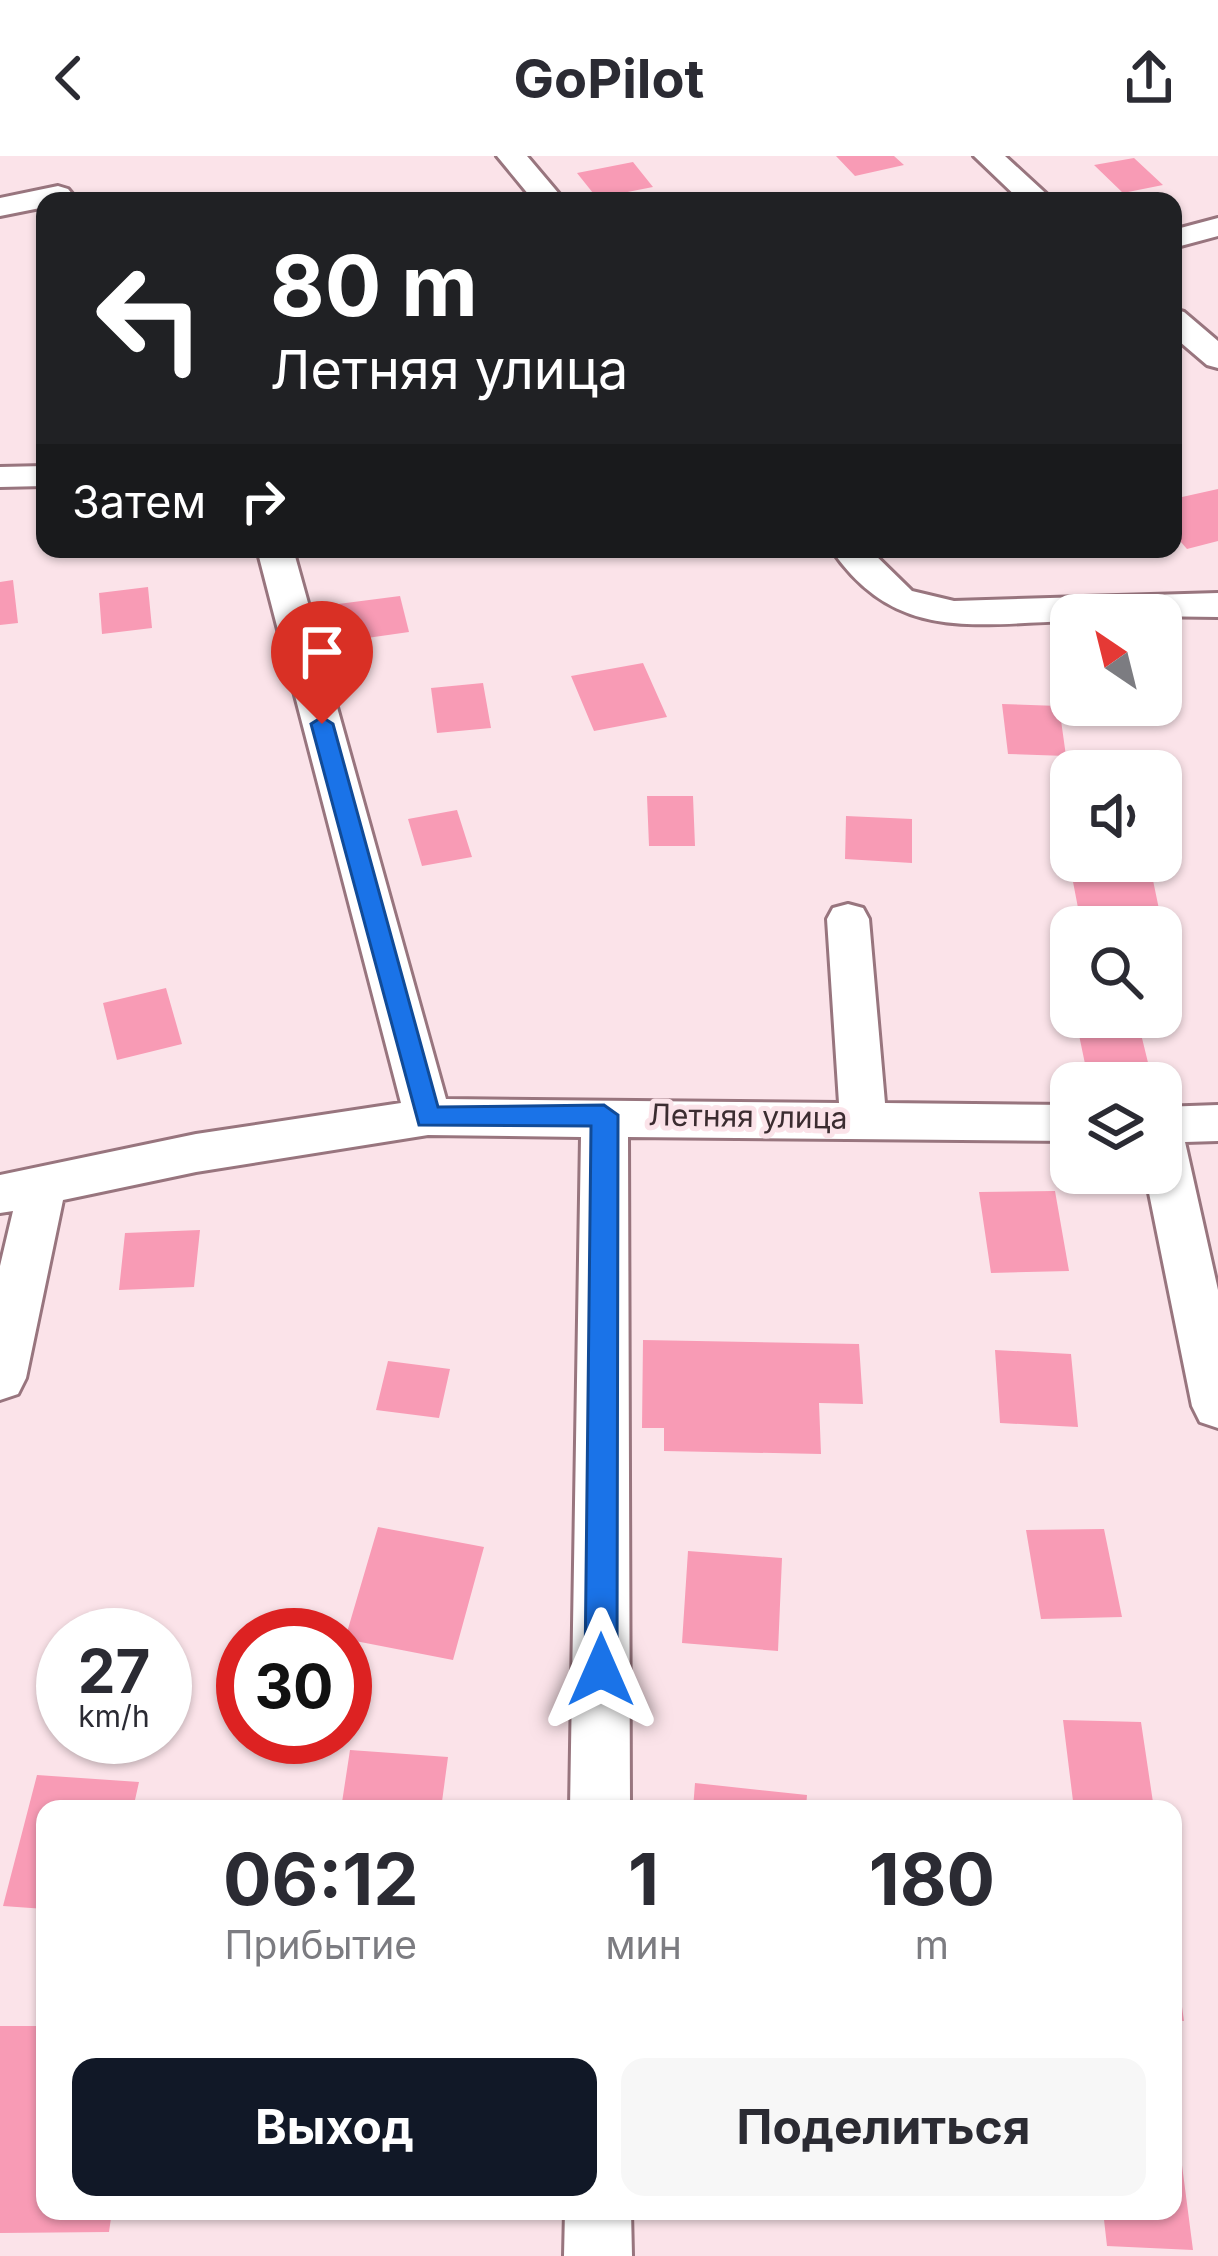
<!DOCTYPE html>
<html lang="ru">
<meta charset="utf-8">
<style>
:root{--surface:#fff;--page:#f7f7f7;--text:#2b2b33;--muted:#7c7c81;--accent:#111827}
body{margin:0;font-family:Inter,sans-serif;background:var(--page);color:var(--text);height:100vh;display:flex;flex-direction:column;font-size:45px;white-space:nowrap}
*{box-sizing:border-box;margin:0}
p{font-size:39px;color:var(--muted)}
.icon{flex:none;width:66px;height:66px;fill:none;stroke:currentColor;stroke-width:2;stroke-linecap:round;stroke-linejoin:round}
.map{position:relative;flex:1;overflow:hidden}
.side{position:absolute;left:36px;top:1644px;width:1146px;height:420px;display:flex;flex-direction:column;background:var(--surface);border-radius:24px;box-shadow:0 3px 9px #0004}
.side>*{flex:none}
.banner{position:absolute;left:36px;top:36px;width:1146px;height:366px;border-radius:24px;box-shadow:0 3px 9px #0004;background:#202124;color:#fff;overflow:hidden}
.needle{width:78px;rotate:325deg}
.fabs{position:absolute;left:1050px;top:438px;display:grid;gap:24px}
.fabs a{display:grid;place-items:center;width:132px;height:132px;border-radius:24px;background:var(--surface);box-shadow:0 3px 9px #0004;font-size:60px}
.speed{position:absolute;left:36px;top:1452px;display:flex;gap:24px;font-size:60px;font-weight:700;text-align:center}
.speed>*{display:grid;place-content:center;width:156px;height:156px;border-radius:50%;background:var(--surface);box-shadow:0 3px 9px #0004;line-height:1}
.speed small{font-size:30px;font-weight:400}
.speed .limit{border:18px solid #d22;background:#fff;color:#111}
.pin{position:absolute;display:grid;place-items:center;width:102px;height:102px;color:#fff;margin:-123px -51px;border-radius:50% 50% 50% 0;rotate:-45deg;box-shadow:0 0 12px #0007}
.pin .icon{rotate:45deg}
.me{position:absolute;width:132px;margin:-66px;rotate:0deg;stroke-linejoin:round;filter:drop-shadow(0 0 9px #0008)}
.turn{display:flex;align-items:center;gap:42px;height:252px;padding:0 36px;font-size:54px}
.turn .icon{width:156px;height:156px;stroke-width:2.5}
.turn b{display:block;font-size:84px;line-height:102px}
.then{display:flex;align-items:center;height:114px;padding:0 36px;background:#0003;gap:24px;font-size:45px}
.eta{display:flex;justify-content:space-evenly;align-items:center;height:204px;text-align:center}
.eta b{font-size:72px;font-weight:700;line-height:84px}
.button{display:flex;gap:24px;margin-top:auto;padding:24px 36px}
.button a{flex:1;height:138px;border-radius:24px;background:var(--accent);color:#fff;font-size:48px;font-weight:700;line-height:138px;text-align:center}
.button a+a{background:var(--page);color:var(--text)}
header{display:flex;justify-content:space-between;align-items:center;height:156px;padding:0 36px;background:var(--surface);font-size:54px;font-weight:700}
.map>svg:first-child{display:block}
.building{fill:#f89bb5}
.lines{fill:none;stroke-linecap:round;stroke-linejoin:round}
.minor-casing{stroke:#98757e;stroke-width:6}
.minor{fill:#fff;fill-rule:evenodd}
.route{fill:#1a73e8;stroke:#114b97;stroke-width:3}
.labels{text-anchor:middle;stroke-width:10;stroke-linejoin:round;paint-order:stroke}
.street-label{font-size:30px;fill:#3b2c30;stroke:#fbe3e9}
</style>
<header><svg class="icon" aria-label="back" viewBox="0 0 24 24"><path d="M15 5l-7 7 7 7"/></svg>GoPilot<svg class="icon" aria-label="share" viewBox="0 0 24 24"><path d="M12 15V3M7 8l5-5 5 5M5 13v7h14v-7"/></svg></header>
<div class="map">
<svg width="1218" height="2100" viewBox="0 0 1218 2100">
<rect width="100%" height="100%" fill="#fbe3e9"/>
<path class="building" d="M836 0H894L904 9 855 20Z
M1134 2 1163 29 1123 37 1094 9Z
M633 6 653 31 597 42 577 17Z
M1218 333V385L1187 393 1173 377V343Z
M13 424 18 467 0 469V426Z
M148 431 152 472 102 478 99 437Z
M400 440 409 476 346 485 338 448Z
M643 507 667 561 594 575 571 520Z
M483 527 491 572 437 577 431 532Z
M1002 548 1059 550 1066 600 1008 598Z
M647 640H693L695 690H649Z
M457 654 472 701 422 710 408 663Z
M846 660 912 663V707L845 703Z
M1069 705H1149L1160 758 1079 757Z
M166 832 182 888 117 904 103 847Z
M1141 878 1153 927H1089L1079 879Z
M1055 1035 1069 1115 991 1117 979 1036Z
M200 1074 194 1131 119 1134 125 1077Z
M643 1184 859 1188 863 1248 819 1247 821 1298 664 1295V1272H642Z
M995 1194 1071 1198 1078 1271 1000 1267Z
M388 1205 450 1213 439 1262 376 1254Z
M378 1371 484 1391 453 1504 345 1483Z
M1104 1373 1122 1461 1041 1463 1026 1374Z
M688 1395 782 1402 778 1495 682 1487Z
M1063 1564 1141 1566 1154 1653H1074Z
M350 1594 448 1601 441 1653H341Z
M37 1619 139 1626 133 1653H45V1753L3 1750Z
M695 1627 807 1639 806 1653H693Z
M1176 1808 1184 1865 1173 1864Z
M0 1870H45V2055H112L109 2076 0 2077Z
M1176 1963 1193 2094 1107 2090 1103 2055H1173Z"/>
<g class="lines">
<g class="minor-casing">
<path id="minor" d="M497 0H527L565 45H534Z
M974 0H1005L1054 45H1021Z
M58 30 68 33 73 39 69 45H45V51L0 60V42Z
M1218 62V80L1173 92V74Z
M1173 153 1184 156 1218 185V212L1207 209 1173 180Z
M45 310V330L0 331V311Z
M257 393H293L446 943 839 947 827 763 833 752 848 748 863 752 869 763 885 947 1071 949V985L628 981 630 1653H570L581 981 428 979 196 1016 63 1044 26 1222 18 1238 0 1244V1110L13 1055 0 1057V1019L196 978 401 947Z
M831 393H869L912 435 954 445 1218 437V461L1071 459V465C971 468 895 486 831 393Z
M1218 949V985L1185 986 1218 1134V1272L1200 1266 1192 1250 1145 1017H1161V951Z
M565 2055H631L632 2100H564Z"/>
</g>
<use href="#minor" class="minor"/>
</g>
<path class="route" d="M322 561 333 568 438 951 604 949 618 959 617 1514 613 1525 601 1530 590 1525 585 1514 591 970 419 969 311 568Z"/>
<g class="labels">
<g class="street-label">
<text transform="translate(748 961) rotate(1)" y="10">Летняя улица</text>
</g>
</g>
</svg>
<div class="fabs">
<a><svg class="needle" viewBox="-14 -14 28 28"><path d="M0-13l5 13h-10z" fill="#e53935"/><path d="M0 13l5-13h-10z" fill="#7c7c81"/></svg></a>
<a><svg class="icon" aria-label="sound" viewBox="0 0 24 24"><path d="M4 9h4l5-4v14l-5-4H4zM17 9q2 3 0 6"/></svg></a>
<a><svg class="icon" aria-label="search" viewBox="0 0 24 24"><circle cx="10" cy="10" r="6"/><path d="M15 15l6 6"/></svg></a>
<a><svg class="icon" aria-label="layers" viewBox="0 0 24 24"><path d="M12 4l9 5-9 5-9-5zM3 14l9 5 9-5"/></svg></a>
</div>
<div class="speed"><div>27<small>km/h</small></div><div class="limit">30</div></div>
<div class="pin" style="left:322px;top:568px;background:#d93025"><svg class="icon" aria-label="arrive" viewBox="0 0 24 24"><path d="M6 21V4h12l-3 4 3 4H6"/></svg></div>
<svg class="me" style="left:601px;top:1514px" viewBox="-20 -20 40 40"><path d="M0-17L14 15 0 8-14 15z" fill="#1a73e8" stroke="#fff" stroke-width="4"/></svg>
<div class="banner">
<div class="turn"><svg class="icon" aria-label="left" viewBox="0 0 24 24"><path d="M17 20v-9H6M10 6l-5 5 5 5"/></svg><div><b>80 m</b>Летняя улица</div></div>
<div class="then">Затем<svg class="icon" aria-label="right" viewBox="0 0 24 24"><path d="M7 20v-9h11M14 6l5 5-5 5"/></svg></div>
</div>
<section class="side">
<div class="eta">
<div><b>06:12</b><p>Прибытие</p></div>
<div><b>1</b><p>мин</p></div>
<div><b>180</b><p>m</p></div>
</div>
<div class="button"><a>Выход</a><a>Поделиться</a></div>
</section>
</div>
